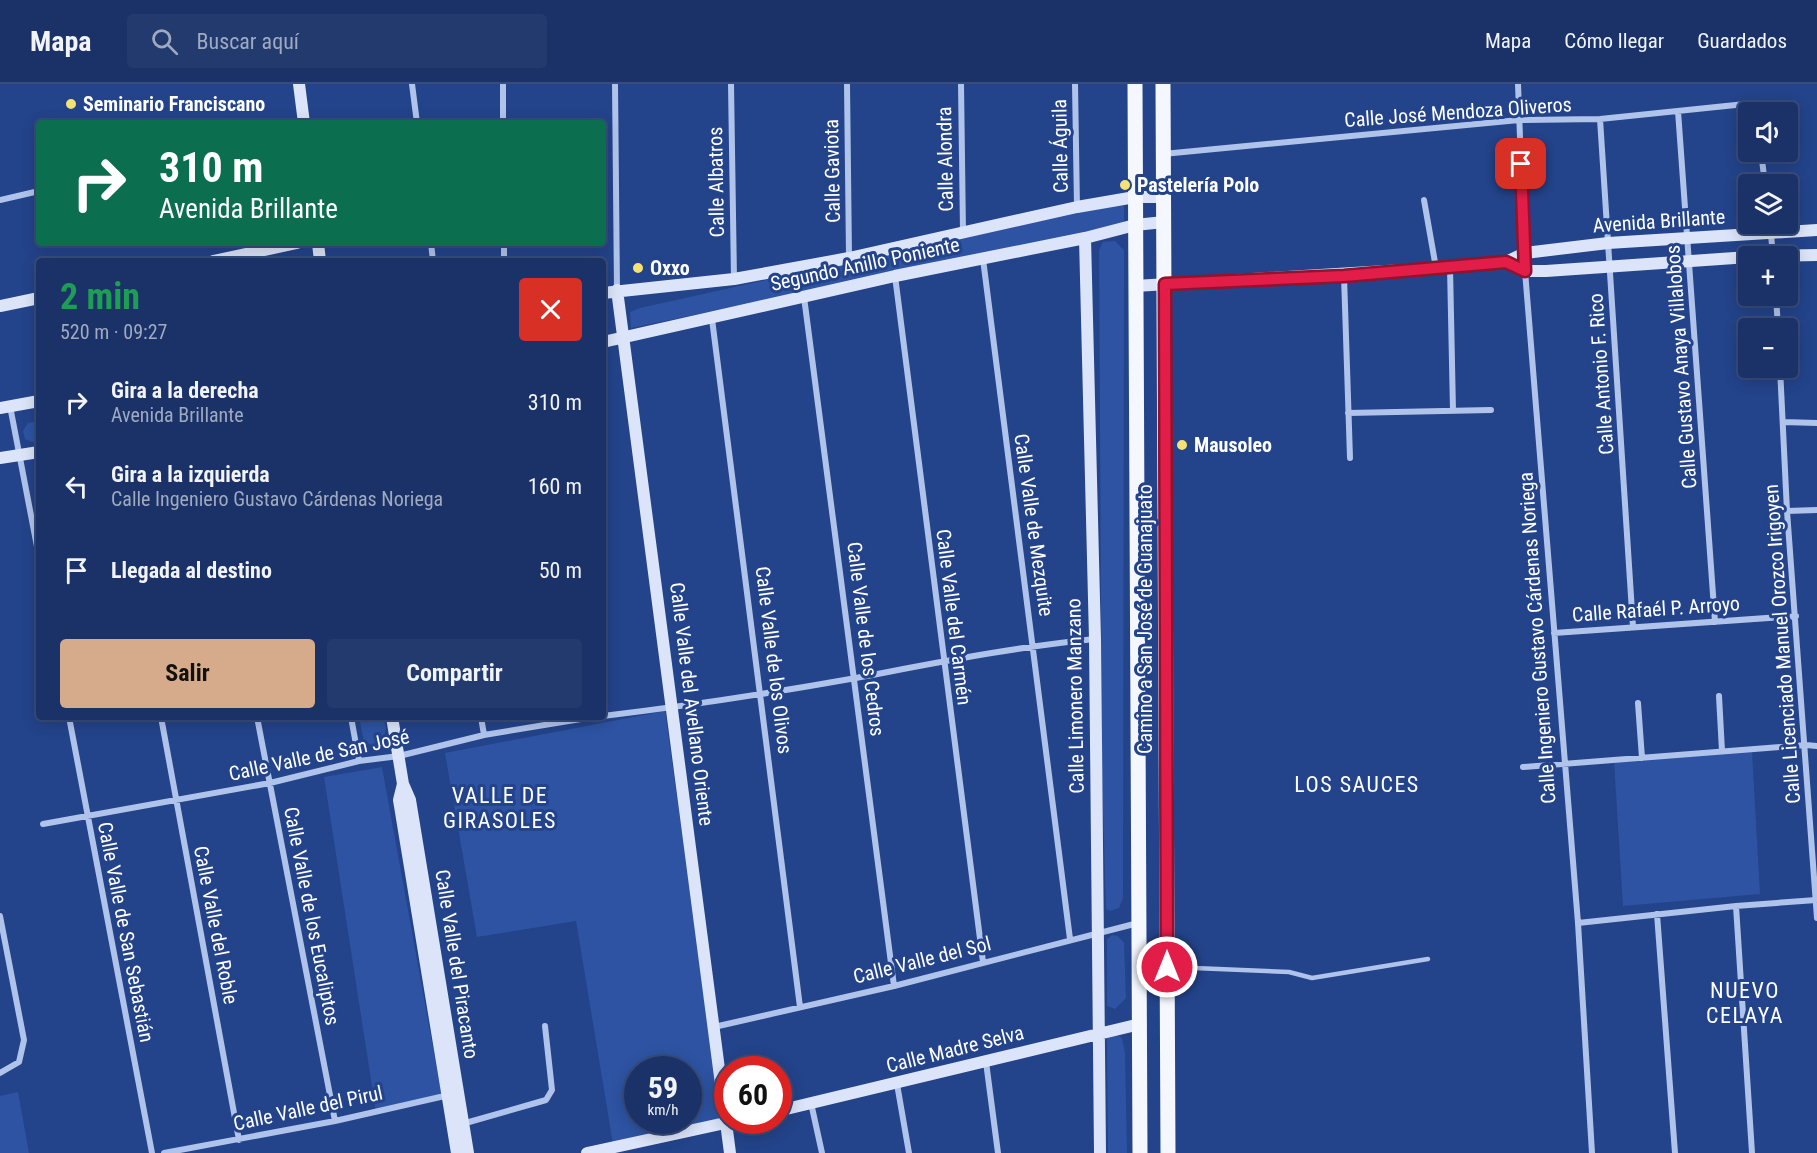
<!DOCTYPE html>
<html lang="es">
<meta charset="utf-8">
<style>
:root{--surface:#1a3268;--page:#233a6e;--text:#f1f3f6;--muted:#9faac0;--line:#384d7c;--accent:#d6ab8b}
body{margin:0;font-family:"Roboto Condensed",sans-serif;background:var(--page);color:var(--text);height:100vh;display:flex;flex-direction:column;font-size:22px;white-space:nowrap}
*{box-sizing:border-box;margin:0}
p{font-size:20px;color:var(--muted)}
.icon{flex:none;width:33px;height:33px;fill:none;stroke:currentColor;stroke-width:2;stroke-linecap:round;stroke-linejoin:round}
.map{position:relative;flex:1;overflow:hidden}
.sheet{position:absolute;left:36px;top:174px;width:570px;height:462px;display:flex;flex-direction:column;background:var(--surface);border-radius:6px;box-shadow:0 3px 15px #0003,0 0 0 2px var(--line)}
.sheet>*{flex:none}
.banner{position:absolute;left:36px;top:36px;width:570px;height:126px;border-radius:6px;box-shadow:0 3px 15px #0003,0 0 0 2px var(--line);background:#0b6e4f;color:#fff;overflow:hidden}
.fabs{position:absolute;left:1738px;top:18px;display:grid;gap:12px}
.fabs a{display:grid;place-items:center;width:60px;height:60px;border-radius:6px;background:var(--surface);box-shadow:0 3px 15px #0003,0 0 0 2px var(--line);font-size:30px}
.speed{position:absolute;left:624px;top:972px;display:flex;gap:12px;font-size:30px;font-weight:700;text-align:center}
.speed>*{display:grid;place-content:center;width:78px;height:78px;border-radius:50%;background:var(--surface);box-shadow:0 3px 15px #0003,0 0 0 2px var(--line);line-height:1}
.speed small{font-size:15px;font-weight:400}
.speed .limit{border:9px solid #d22;background:#fff;color:#111}
.pin{position:absolute;display:grid;place-items:center;width:51px;height:51px;color:#fff;margin:-26px;border-radius:12px;box-shadow:0 3px 9px #0006}
.me{position:absolute;width:66px;margin:-33px;rotate:0deg;stroke-linejoin:round;filter:drop-shadow(0 0 4px #0008)}
.turn{display:flex;align-items:center;gap:21px;height:126px;padding:0 24px;font-size:27px}
.turn .icon{width:78px;height:78px;stroke-width:2.5}
.turn b{display:block;font-size:42px;line-height:51px}
.round{display:grid;place-items:center;flex:none;width:63px;height:63px;border-radius:6px;background:var(--page)}
.summary{display:flex;align-items:center;justify-content:space-between;height:102px;padding:0 24px}
h1{font-size:36px;font-weight:700;line-height:45px;color:#1e9e55}
.primary-button{display:flex;gap:12px;margin-top:auto;padding:12px 24px}
.primary-button a{flex:1;height:69px;border-radius:6px;background:var(--accent);color:#111;font-size:24px;font-weight:700;line-height:69px;text-align:center}
.primary-button a+a{background:var(--page);color:var(--text)}
ul{padding:0;list-style:none}
li{display:flex;align-items:center;gap:18px;height:84px;padding:0 24px}
li div{flex:1}
li b{display:block;font-size:22px}
li em{font-style:normal}
header{display:flex;align-items:center;gap:36px;box-sizing:border-box;height:84px;padding:0 30px;background:var(--surface);border-bottom:2px solid var(--line)}
header strong{font-size:28px}
nav{display:flex;gap:33px;margin-inline-start:auto;font-size:21px}
.search{width:420px;height:54px;background:var(--page);display:flex;align-items:center;gap:15px;box-sizing:border-box;padding:0 21px;border-radius:6px;color:var(--muted);font-size:22px}
.map>svg:first-child{display:block}
.green{fill:#2d53a2;fill-rule:evenodd}
.lines{fill:none;stroke-linecap:round;stroke-linejoin:round}
.lane{stroke:#b0c3ea;stroke-width:4.5}
.street{stroke:#b0c3ea;stroke-width:6}
.secondary{stroke:#dbe4f8;stroke-width:12}
.primary{stroke:#f4f7fe;stroke-width:15}
.route-casing{stroke:#92132f;stroke-width:15}
.route{stroke:#e11d48;stroke-width:10}
.poi-dot{fill:#f6e173;stroke:#23438a;stroke-width:2}
.labels{text-anchor:middle;stroke-width:6;stroke-linejoin:round;paint-order:stroke}
.poi-label{font-size:20px;font-weight:bold;fill:#fff;stroke:#23438a;text-anchor:start}
.street-label{font-size:20px;fill:#fff;stroke:#23438a}
.quarter-label{font-size:22px;letter-spacing:1.5px;fill:#fff;stroke:#23438a}
</style>
<header>
<strong>Mapa</strong>
<div class="search"><svg class="icon" aria-label="search" viewBox="0 0 24 24"><circle cx="10" cy="10" r="6"/><path d="M15 15l6 6"/></svg>Buscar aquí</div>
<nav><a>Mapa</a><a>Cómo llegar</a><a>Guardados</a></nav>
</header>
<div class="map">
<svg width="1817" height="1069" viewBox="0 0 1817 1069">
<rect width="100%" height="100%" fill="#23438a"/>
<path class="green" d="M1114 119 1124 122V139L1111 145 631 244 630 228 640 224Z
M1115 157 1124 166V180L1123 814 1119 824 1110 827 1106 825 1102 691 1099 166 1103 158Z
M39 337V357L32 358 25 355 23 347 28 339Z
M665 627 722 1036 613 1060 576 837 477 853 445 669ZM638 986H688V1036H638Z
M359 633H384L386 645 382 659 376 663 364 658Z
M1752 667 1760 810 1623 822 1614 677Z
M382 683 442 1013 376 1028 324 693Z
M1112 851 1118 852 1124 859 1126 914 1115 925 1107 922V855Z
M1114 949 1122 954 1125 969 1127 1069H1108L1107 953Z
M18 1008 29 1069H0V1012Z"/>
<g class="lines">
<path class="lane" d="M1170 883 1289 888 1312 894 1428 875"/>
<path class="street" d="M412 0 417 39
M503 0V39
M615 0 617 206
M731 0 734 195
M847 0 849 173
M961 0 963 148
M1075 0 1077 123
M1518 0 1525 187 1578 839 1592 1069
M1678 27 1715 538
M1600 35 1633 543
M1761 68 1765 100
M1163 70 1519 36 1600 35 1755 19 1756 28
M0 116 39 107
M1424 116 1436 184
M1770 140 1773 172
M431 159 433 177
M504 159V177
M983 175 1070 855
M1450 183 1453 327
M895 192 983 878
M1344 192 1350 374
M1776 212 1778 244
M804 213 894 902
M712 235 800 923
M1780 284 1787 427 1817 834
M10 322 39 473
M1348 329 1491 326
M1783 338 1817 339
M1787 427 1817 426
M1554 549 1796 532
M1719 612 1722 667
M1638 619 1642 674
M603 632C687 622 772 609 856 594 936 579 1014 563 1095 555
M69 633 152 1069
M161 633 239 1056
M257 633 335 1037
M351 633 359 677
M481 633 484 651
M1523 683 1806 661 1817 662
M43 740 270 699 359 677 399 672 484 651 593 633
M1736 822 1752 1069
M1657 830 1675 1069
M0 832 24 956 19 978 0 989
M1578 839 1736 822 1816 816
M714 943 894 902 1138 839
M986 978 998 1069
M897 1000 909 1069
M811 1019 822 1069
M462 1040 546 1016 552 1006 545 942
M164 1069 335 1037 449 1011"/>
<path class="secondary" d="M299 0 304 39
M1085 154 1095 555 1100 1069
M318 159 320 177
M1762 172 1817 171
M213 177 297 159
M1506 178 1525 187H1546L1749 173
M1135 202 1436 184 1506 178 1525 169 1608 159 1817 146
M617 206 730 1069
M603 209 734 195 849 174 1077 123 1135 113H1163
M0 222 39 214
M603 258 895 192 1085 154 1135 141 1164 138
M0 324 39 317
M0 374 39 368
M392 633 403 700 410 716 468 1069
M403 700 399 716 457 1069
M778 1027 1140 940
M587 1069 739 1036"/>
<path class="primary" d="M1135 0 1140 1069
M1163 0 1168 1069"/>
</g>
<g class="lines">
<g class="route-casing">
<path id="route" d="M1167 883 1165 200 1344 192 1506 178 1525 187 1521 80"/>
</g>
<use href="#route" class="route"/>
</g>
<g class="poi-dot">
<circle cx="71" cy="20" r="6"/>
<circle cx="1125" cy="101" r="6"/>
<circle cx="638" cy="184" r="6"/>
<circle cx="1182" cy="361" r="6"/>
</g>
<g class="labels">
<g class="poi-label">
<text x="83" y="27">Seminario Franciscano</text>
<text x="1137" y="108">Pastelería Polo</text>
<text x="650" y="191">Oxxo</text>
<text x="1194" y="368">Mausoleo</text>
</g>
<g class="street-label">
<text transform="translate(1458 28) rotate(-4)" y="7">Calle José Mendoza Oliveros</text>
<text transform="translate(1060 62) rotate(-91)" y="7">Calle Águila</text>
<text transform="translate(945 75) rotate(-91)" y="7">Calle Alondra</text>
<text transform="translate(832 87) rotate(-91)" y="7">Calle Gaviota</text>
<text transform="translate(716 98) rotate(-91)" y="7">Calle Albatros</text>
<text transform="translate(1659 137) rotate(-4)" y="7">Avenida Brillante</text>
<text transform="translate(865 180) rotate(-12)" y="7">Segundo Anillo Poniente</text>
<text transform="translate(1681 283) rotate(-94)" y="7">Calle Gustavo Anaya Villalobos</text>
<text transform="translate(1601 290) rotate(-94)" y="7">Calle Antonio F. Rico</text>
<text transform="translate(1034 441) rotate(82)" y="7">Calle Valle de Mezquite</text>
<text transform="translate(1656 525) rotate(-4)" y="7">Calle Rafaél P. Arroyo</text>
<text transform="translate(954 533) rotate(83)" y="7">Calle Valle del Carmén</text>
<text transform="translate(1145 535) rotate(-90)" y="7">Camino a San José de Guanajuato</text>
<text transform="translate(1537 554) rotate(-94)" y="7">Calle Ingeniero Gustavo Cárdenas Noriega</text>
<text transform="translate(866 555) rotate(83)" y="7">Calle Valle de los Cedros</text>
<text transform="translate(1782 560) rotate(-94)" y="7">Calle Licenciado Manuel Orozco Irigoyen</text>
<text transform="translate(774 576) rotate(83)" y="7">Calle Valle de los Olivos</text>
<text transform="translate(1075 612) rotate(-91)" y="7">Calle Limonero Manzano</text>
<text transform="translate(692 620) rotate(83)" y="7">Calle Valle del Avellano Oriente</text>
<text transform="translate(319 671) rotate(-12)" y="7">Calle Valle de San José</text>
<text transform="translate(312 832) rotate(79)" y="7">Calle Valle de los Eucaliptos</text>
<text transform="translate(216 841) rotate(79)" y="7">Calle Valle del Roble</text>
<text transform="translate(126 848) rotate(79)" y="7">Calle Valle de San Sebastián</text>
<text transform="translate(922 876) rotate(-14)" y="7">Calle Valle del Sol</text>
<text transform="translate(457 880) rotate(81)" y="7">Calle Valle del Piracanto</text>
<text transform="translate(955 965) rotate(-14)" y="7">Calle Madre Selva</text>
<text transform="translate(308 1024) rotate(-12)" y="7">Calle Valle del Pirul</text>
</g>
<g class="quarter-label">
<text x="1357" y="708">LOS SAUCES</text>
<text x="500" y="719">VALLE DE<tspan x="500" dy="25">GIRASOLES</tspan></text>
<text x="1745" y="914">NUEVO<tspan x="1745" dy="25">CELAYA</tspan></text>
</g>
</g>
</svg>
<div class="fabs">
<a><svg class="icon" aria-label="sound" viewBox="0 0 24 24"><path d="M4 9h4l5-4v14l-5-4H4zM17 9q2 3 0 6"/></svg></a>
<a><svg class="icon" aria-label="layers" viewBox="0 0 24 24"><path d="M12 4l9 5-9 5-9-5zM3 14l9 5 9-5"/></svg></a>
<a>+</a>
<a>−</a>
</div>
<div class="speed"><div>59<small>km/h</small></div><div class="limit">60</div></div>
<div class="pin" style="left:1521px;top:80px;background:#d93025"><svg class="icon" aria-label="arrive" viewBox="0 0 24 24"><path d="M6 21V4h12l-3 4 3 4H6"/></svg></div>
<svg class="me" style="left:1167px;top:883px" viewBox="-20 -20 40 40"><circle r="17" fill="#e11d48" stroke="#fff" stroke-width="3"/><path d="M0-11L8 9 0 5-8 9z" fill="#fff"/></svg>
<div class="banner">
<div class="turn"><svg class="icon" aria-label="right" viewBox="0 0 24 24"><path d="M7 20v-9h11M14 6l5 5-5 5"/></svg><div><b>310 m</b>Avenida Brillante</div></div>
</div>
<section class="sheet">
<div class="summary"><div><h1>2 min</h1><p>520 m · 09:27</p></div><a class="round" style="background:#d93025;color:#fff"><svg class="icon" aria-label="close" viewBox="0 0 24 24"><path d="M6 6l12 12M18 6L6 18"/></svg></a></div>
<ul>
<li><svg class="icon" aria-label="right" viewBox="0 0 24 24"><path d="M7 20v-9h11M14 6l5 5-5 5"/></svg><div><b>Gira a la derecha</b><p>Avenida Brillante</p></div><em>310 m</em></li>
<li><svg class="icon" aria-label="left" viewBox="0 0 24 24"><path d="M17 20v-9H6M10 6l-5 5 5 5"/></svg><div><b>Gira a la izquierda</b><p>Calle Ingeniero Gustavo Cárdenas Noriega</p></div><em>160 m</em></li>
<li><svg class="icon" aria-label="arrive" viewBox="0 0 24 24"><path d="M6 21V4h12l-3 4 3 4H6"/></svg><div><b>Llegada al destino</b></div><em>50 m</em></li>
</ul>
<div class="primary-button"><a>Salir</a><a>Compartir</a></div>
</section>
</div>
